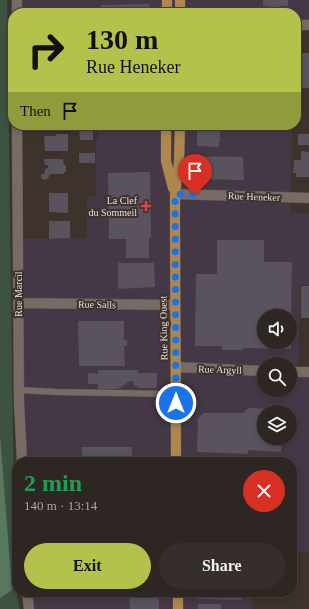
<!DOCTYPE html>
<meta charset="utf-8">
<style>
:root{--surface:#2e2622;--page:#362e2a;--text:#f1f3f6;--muted:#a7a5a5;--line:#494340;--accent:#b4c24b}
body{margin:0;font-family:Georgia,serif;background:var(--page);color:var(--text);height:100vh;display:flex;flex-direction:column;font-size:15px;white-space:nowrap}
*{box-sizing:border-box;margin:0}
p{font-size:13px;color:var(--muted)}
.icon{flex:none;width:22px;height:22px;fill:none;stroke:currentColor;stroke-width:2;stroke-linecap:round;stroke-linejoin:round}
.map{position:relative;flex:1;overflow:hidden}
.sheet{position:absolute;left:12px;top:457px;width:285px;height:140px;display:flex;flex-direction:column;background:var(--surface);border-radius:16px;box-shadow:0 2px 6px #0003,0 0 0 1px var(--line)}
.sheet>*{flex:none}
.hud{position:absolute;left:8px;top:8px;width:293px;height:122px;border-radius:16px;box-shadow:0 2px 6px #0003,0 0 0 1px var(--line);background:#b4c24b;color:#111;overflow:hidden}
.tools{position:absolute;left:257px;top:309px;display:grid;gap:8px}
.tools a{display:grid;place-items:center;width:40px;height:40px;border-radius:50%;background:var(--surface);box-shadow:0 2px 6px #0003,0 0 0 1px var(--line);font-size:20px}
.pin{position:absolute;display:grid;place-items:center;width:34px;height:34px;color:#fff;margin:-41px -17px;border-radius:50% 50% 50% 0;rotate:-45deg;box-shadow:0 0 4px #0007}
.pin .icon{rotate:45deg}
.me{position:absolute;width:44px;margin:-22px;rotate:0deg;stroke-linejoin:round;filter:drop-shadow(0 0 3px #0008)}
.turn{display:flex;align-items:center;gap:14px;height:84px;padding:0 12px;font-size:18px}
.turn .icon{width:52px;height:52px;stroke-width:2.5}
.turn b{display:block;font-size:28px;line-height:34px}
.then{display:flex;align-items:center;height:38px;padding:0 12px;background:#0003;gap:8px;font-size:15px}
.round{display:grid;place-items:center;flex:none;width:42px;height:42px;border-radius:21px;background:var(--page)}
.head{display:flex;align-items:center;justify-content:space-between;height:68px;padding:0 12px}
h1{font-size:24px;font-weight:800;line-height:30px;color:#1e9e55}
.button{display:flex;gap:8px;margin-top:auto;padding:8px 12px}
.button a{flex:1;height:46px;border-radius:24px;background:var(--accent);color:#111;font-size:16px;font-weight:800;line-height:46px;text-align:center}
.button a+a{background:var(--page);color:var(--text)}
.map>svg:first-child{display:block}
.commercial{fill:#453846;fill-rule:evenodd}
.green{fill:#3c5341}
.forest{fill:#597860}
.building{fill:#5a535e}
.lines{fill:none;stroke-linecap:round;stroke-linejoin:round}
.service-casing{stroke:#5a514c;stroke-width:7}
.minor-casing{stroke:#5a514c;stroke-width:11}
.primary-casing{stroke:#5a514c;stroke-width:11}
.service{stroke:#786b65;stroke-width:6}
.minor{stroke:#786b65;stroke-width:10}
.primary{stroke:#ad874e;stroke-width:10}
.route{stroke:#1a73e8;stroke-width:7;stroke-dasharray:0 12.6}
.health-dot{fill:#e0444e;stroke:#3e322d;stroke-width:1.5}
.labels{text-anchor:middle;stroke-width:4;stroke-linejoin:round;paint-order:stroke}
.street-label{font-size:10px;fill:#e4ddd9;stroke:#3e322d}
.poi-label{font-size:10px;fill:#e4ddd9;stroke:#3e322d;text-anchor:end}
</style>
<div class="map">
<svg width="309" height="609" viewBox="0 0 309 609">
<rect width="100%" height="100%" fill="#3e322d"/>
<path class="commercial" d="M17 0H309V25H296V13H17Z
M97 125H292L291 213H309V285H300L299 372H309V552L292 551V462H22L18 239 87 238V196H96V139H98ZM264 316H290V342H264ZM264 364H290V390H264ZM264 412H290V438H264Z
M88 592H253L252 609H29L27 595H88Z"/>
<path class="green" d="M0 0H7L15 579 17 596 20 609H0Z"/>
<path class="forest" d="M0 435 12 590 0 598Z"/>
<path class="building" d="M263 0H288V6H281L280 9H269V6H263Z
M149 4V13H101V5Z
M44 7H55V13H41L42 8Z
M296 53H309V88H296Z
M79 129H93V140H80Z
M197 129H220V142H219V147L197 146Z
M56 134H68V151H45L44 136H56Z
M298 134H309V145H298Z
M301 151 309 152V177H296V173H293L294 160H301Z
M79 153H95V163H79Z
M193 156 243 157 244 180 192 179Z
M44 159H63L64 165H66V172H64V174H51L49 175V177L47 179 44 180 41 178V175L45 172V169L48 168V165H45Z
M150 172 151 238H149V258H126V239H109L108 173Z
M49 193H68V213L49 212Z
M49 221H70V238L49 239Z
M217 240H264V262H292L291 316H264V342H291V349L243 348V350H222V346H195L196 274H217Z
M118 263H154L155 287 118 289Z
M301 286H309V318H301Z
M78 321H124V340H127V346H124L125 366H79Z
M98 370H138V373H157V388H137L138 386H134L133 381H130L118 389H98V384H88V373L98 374Z
M249 408 283 409V412H264V438H282L281 452 248 450V454L197 452 198 418 204 413H243Z
M82 447H132V462H82Z
M292 561H297V577H292Z
M118 592H159V609H130L129 597H118Z
M196 592H243L242 600 198 599V595H196Z
M198 604H221V609H198Z"/>
<g class="lines">
<g class="service-casing">
<path id="service" d="M19 390 56 392 176 394"/>
</g>
<g class="minor-casing">
<path id="minor" d="M17 0V13
M296 25H309
M17 125 19 401 22 462
M175 194 309 198
M18 303 175 305
M176 367 264 371
M290 372H309
M27 592 29 609"/>
</g>
<g class="primary-casing">
<path id="primary" d="M167 13V0
M180 13V0
M166 125V161L173 188
M176 462 175 225V194L179 162 180 125
M178 592V609"/>
</g>
<use href="#service" class="service"/>
<use href="#minor" class="minor"/>
<use href="#primary" class="primary"/>
</g>
<g class="lines">
<path class="route" d="M176 403 175 194 195 195"/>
</g>
<path class="health-dot" d="M144 200h4v4h4v4h-4v4h-4v-4h-4v-4h4z"/>
<g class="labels">
<g class="street-label">
<text transform="translate(254 196) rotate(2)" y="4">Rue Heneker</text>
<text transform="translate(18 294) rotate(-90)" y="4">Rue Marcil</text>
<text transform="translate(97 304) rotate(1)" y="4">Rue Salls</text>
<text transform="translate(163 328) rotate(-91)" y="4">Rue King Ouest</text>
<text transform="translate(220 369) rotate(2)" y="4">Rue Argyll</text>
</g>
<g class="poi-label">
<text x="137" y="204">La Clef<tspan x="137" dy="12">du Sommeil</tspan></text>
</g>
</g>
</svg>
<div class="tools">
<a><svg class="icon" aria-label="sound" viewBox="0 0 24 24"><path d="M4 9h4l5-4v14l-5-4H4zM17 9q2 3 0 6"/></svg></a>
<a><svg class="icon" aria-label="search" viewBox="0 0 24 24"><circle cx="10" cy="10" r="6"/><path d="M15 15l6 6"/></svg></a>
<a><svg class="icon" aria-label="layers" viewBox="0 0 24 24"><path d="M12 4l9 5-9 5-9-5zM3 14l9 5 9-5"/></svg></a>
</div>
<div class="pin" style="left:195px;top:195px;background:#d93025"><svg class="icon" aria-label="arrive" viewBox="0 0 24 24"><path d="M6 21V4h12l-3 4 3 4H6"/></svg></div>
<svg class="me" style="left:176px;top:403px" viewBox="-20 -20 40 40"><circle r="17" fill="#1a73e8" stroke="#fff" stroke-width="3"/><path d="M0-11L8 9 0 5-8 9z" fill="#fff"/></svg>
<div class="hud">
<div class="turn"><svg class="icon" aria-label="right" viewBox="0 0 24 24"><path d="M7 20v-9h11M14 6l5 5-5 5"/></svg><div><b>130 m</b>Rue Heneker</div></div>
<div class="then">Then<svg class="icon" aria-label="arrive" viewBox="0 0 24 24"><path d="M6 21V4h12l-3 4 3 4H6"/></svg></div>
</div>
<section class="sheet">
<div class="head"><div><h1>2 min</h1><p>140 m · 13:14</p></div><a class="round" style="background:#d93025;color:#fff"><svg class="icon" aria-label="close" viewBox="0 0 24 24"><path d="M6 6l12 12M18 6L6 18"/></svg></a></div>
<div class="button"><a>Exit</a><a>Share</a></div>
</section>
</div>
